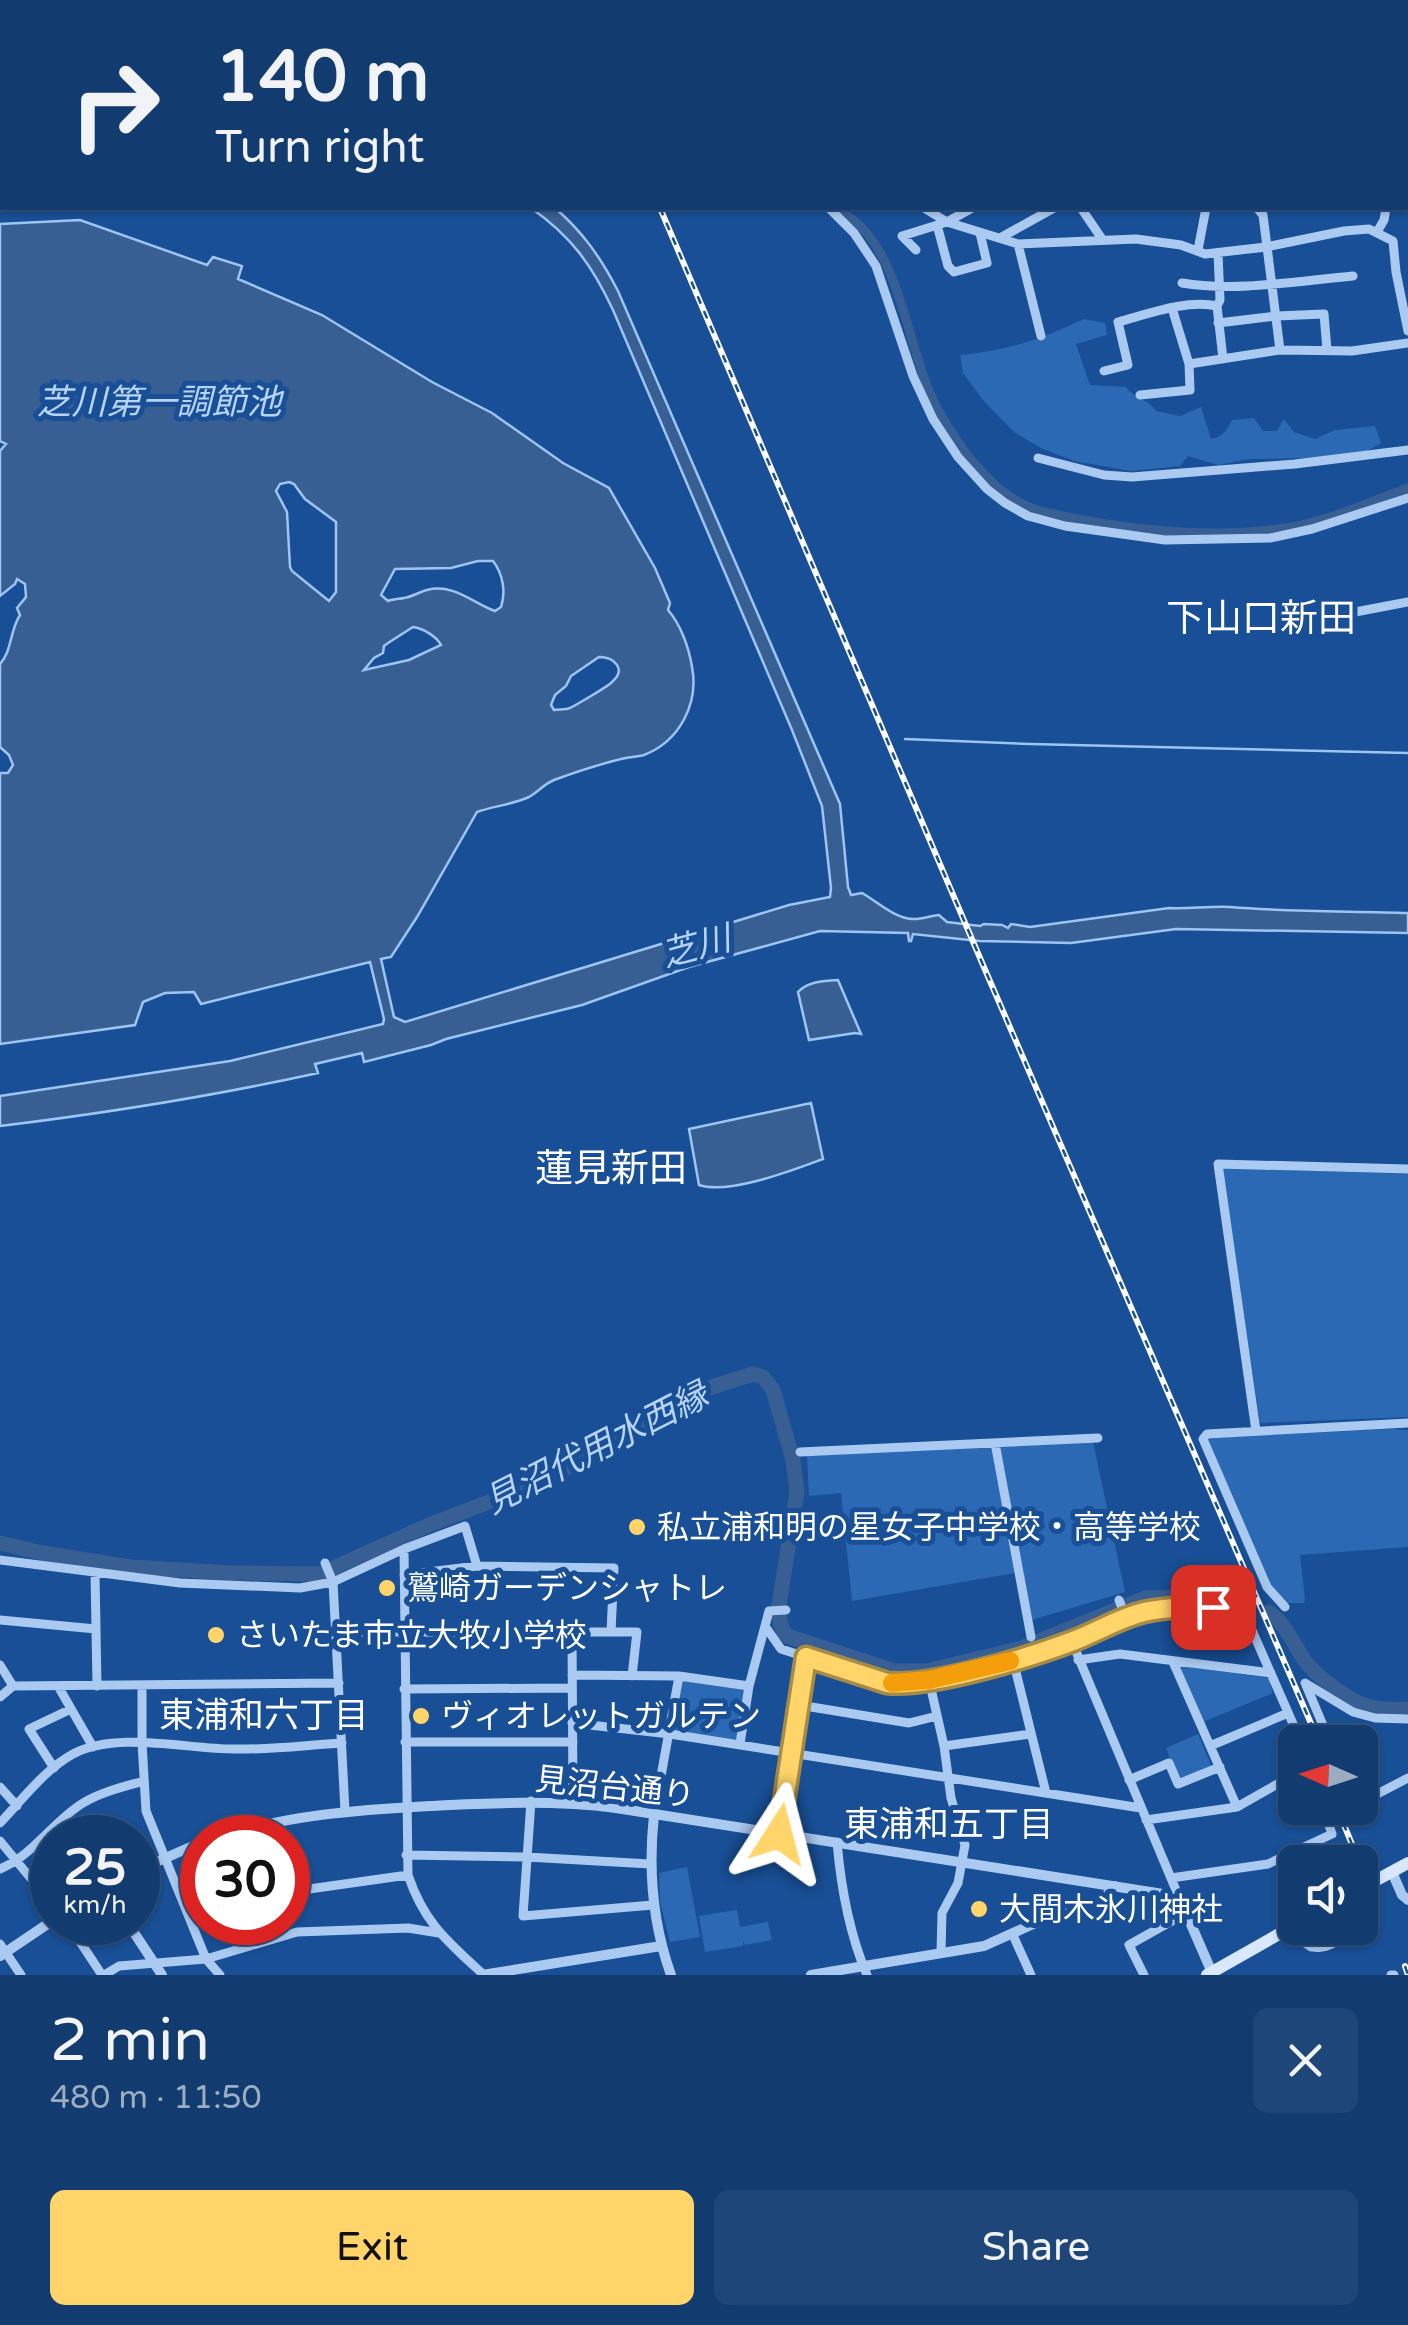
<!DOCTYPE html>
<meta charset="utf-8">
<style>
:root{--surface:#123b70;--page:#1f4678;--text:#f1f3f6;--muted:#9cadc3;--line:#315583;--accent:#ffd56a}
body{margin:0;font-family:"Varela Round","Noto Sans JP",sans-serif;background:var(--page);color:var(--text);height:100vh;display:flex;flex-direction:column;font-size:38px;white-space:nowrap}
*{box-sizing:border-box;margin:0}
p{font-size:32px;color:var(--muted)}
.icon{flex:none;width:55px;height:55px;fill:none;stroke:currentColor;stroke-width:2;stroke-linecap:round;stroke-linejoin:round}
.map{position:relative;height:1975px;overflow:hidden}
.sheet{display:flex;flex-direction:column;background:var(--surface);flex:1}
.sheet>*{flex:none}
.hud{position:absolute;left:0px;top:0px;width:1410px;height:210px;box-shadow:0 2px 8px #0004,0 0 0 2px var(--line);background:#123b70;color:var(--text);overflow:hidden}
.needle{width:65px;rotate:273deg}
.tools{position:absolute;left:1278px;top:1725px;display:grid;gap:20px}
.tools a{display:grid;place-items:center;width:100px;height:100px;border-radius:15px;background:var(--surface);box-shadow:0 2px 8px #0004,0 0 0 2px var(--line);font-size:50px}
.speed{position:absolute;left:30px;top:1815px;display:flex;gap:20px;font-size:50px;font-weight:700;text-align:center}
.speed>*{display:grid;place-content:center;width:130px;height:130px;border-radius:50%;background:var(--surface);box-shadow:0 2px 8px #0004,0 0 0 2px var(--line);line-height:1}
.speed small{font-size:25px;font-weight:400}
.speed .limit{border:15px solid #d22;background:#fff;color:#111}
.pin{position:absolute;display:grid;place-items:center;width:85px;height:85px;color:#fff;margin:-42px;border-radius:20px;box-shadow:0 5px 15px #0006}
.me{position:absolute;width:110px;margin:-55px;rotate:9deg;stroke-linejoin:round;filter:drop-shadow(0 0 8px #0008)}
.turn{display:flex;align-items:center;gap:35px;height:210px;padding:0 50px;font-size:45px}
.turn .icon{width:130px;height:130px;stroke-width:2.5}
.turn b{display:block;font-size:70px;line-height:85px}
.round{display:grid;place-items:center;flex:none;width:105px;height:105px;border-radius:15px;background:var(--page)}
.headline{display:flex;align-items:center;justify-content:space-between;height:170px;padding:0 50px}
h1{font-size:60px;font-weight:600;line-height:75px}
.primary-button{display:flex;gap:20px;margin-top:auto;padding:20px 50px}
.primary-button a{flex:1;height:115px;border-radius:15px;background:var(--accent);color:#111;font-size:40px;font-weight:600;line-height:115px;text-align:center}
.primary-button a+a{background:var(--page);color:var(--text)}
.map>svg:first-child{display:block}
.green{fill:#2b69b5}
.water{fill:#385f93;stroke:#9dc5f3;stroke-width:2.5;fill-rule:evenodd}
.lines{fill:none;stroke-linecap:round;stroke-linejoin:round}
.stream{stroke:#9dc5f3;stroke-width:2.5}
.canal{stroke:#385f93;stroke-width:9}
.river{stroke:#385f93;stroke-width:15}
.minor{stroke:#aacaf1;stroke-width:9}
.tertiary{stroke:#aacaf1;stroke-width:10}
.secondary{stroke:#d9e8fc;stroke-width:12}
.rail-casing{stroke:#fff;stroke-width:6}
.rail{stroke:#184f96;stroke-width:2.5;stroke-dasharray:8;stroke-linecap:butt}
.route-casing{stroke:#a68a45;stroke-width:25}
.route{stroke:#ffd56a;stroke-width:18}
.slow{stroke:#f59e0b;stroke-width:18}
.poi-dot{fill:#ffd56a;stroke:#184f96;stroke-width:4}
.labels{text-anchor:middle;stroke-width:10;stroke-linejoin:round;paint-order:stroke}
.poi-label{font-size:32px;fill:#fff;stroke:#184f96;text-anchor:start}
.street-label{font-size:32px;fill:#fff;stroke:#184f96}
.water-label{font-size:35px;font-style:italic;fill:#b7d4f7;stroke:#184f96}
.neighbourhood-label{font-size:35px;fill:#fff;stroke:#184f96}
.quarter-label{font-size:38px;fill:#fff;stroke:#184f96}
</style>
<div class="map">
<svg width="1408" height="1975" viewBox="0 0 1408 1975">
<rect width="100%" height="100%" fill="#184f96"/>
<path class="green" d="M1084 319 1105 323 1107 335 1076 344 1090 385 1126 387C1137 401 1146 397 1156 411L1180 416 1201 407 1211 439C1223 437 1227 430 1232 420L1254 418 1263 431H1277L1284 419 1294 432 1315 439 1335 430 1375 426 1381 443 1364 453 1311 458 1249 459 1218 465 1188 456 1180 466 1131 471 1074 461 1043 449 1014 432 983 400 963 373 960 355C1006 351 1042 339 1084 319Z
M1222 1168 1408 1174V1417L1260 1423Z
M1389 1429 1408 1430V1547L1300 1555 1305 1599 1304 1603H1285L1268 1582 1208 1441 1210 1438Z
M1093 1442 1125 1592 1032 1620 1000 1446Z
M991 1446 1015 1573 852 1601 841 1493 809 1496 807 1456Z
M1184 1666 1268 1678 1273 1693 1203 1722 1180 1670Z
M684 1681 742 1689 746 1692 737 1739 734 1741 677 1732 675 1729 681 1683Z
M1198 1734 1211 1765 1210 1768 1182 1780 1178 1779 1166 1748Z
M687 1867 700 1937 670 1942 660 1902 659 1873Z
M737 1910 740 1927 768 1922 772 1940 745 1945 743 1941V1946L705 1952 699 1916Z"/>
<path class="water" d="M531 208H555C583 232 601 258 618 291L840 804 848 887 851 895 862 893C878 902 895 919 914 919 922 919 930 916 939 915L947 922 980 926 984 924 1002 925 1008 928 1011 924 1030 927 1169 908C1189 909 1209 906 1230 907 1289 912 1349 911 1408 913V933L1176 929 1071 943 979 941 913 934 911 941H909L908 933 820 931 689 967 582 1005 446 1039 431 1045 364 1062 362 1053 315 1064 318 1073C213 1096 107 1113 0 1126V1096L230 1061 383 1024 384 1019 370 962 201 1004 194 992 165 993 143 1002 135 1025 0 1044V773H8L13 765 9 755 0 747V664C12 651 10 630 20 615L17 608 26 597 25 584 17 579 15 584 0 596V451L6 444 0 441V224L80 220 207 265 213 257 242 266 238 279 322 315 432 382 492 413 563 463 609 488 655 568 670 603 668 610C681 625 689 648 692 667 699 703 680 741 644 755 637 757 629 757 621 759 601 764 573 773 554 780 544 784 538 792 529 797 511 805 494 806 477 812L417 917 391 957 381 959 394 1017 405 1022 789 905 830 897 831 888 822 806 792 730 613 310C592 265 571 236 531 208ZM289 482 294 484 305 499 336 522V592L329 601 292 571 290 567 287 512 276 491 280 484ZM478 561H493C503 574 506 592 501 607L495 611C473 603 453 583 427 590 419 592 412 597 404 598 399 599 393 599 388 601L381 595 395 569 451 568ZM413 627C423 628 437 637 441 645L409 660 364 670 374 658 383 653 384 646 388 643ZM599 657C614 657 627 669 612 682 609 686 574 706 570 708 565 710 559 709 554 710L551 705 555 695 566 686 571 676Z
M838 980 861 1034 855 1033 809 1040 798 992C808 981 824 981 838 980Z
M811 1103 823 1159C793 1170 729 1195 699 1185L689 1129Z"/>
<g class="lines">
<path class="stream" d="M1183 2 1191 0
M905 739 1030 744 1408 753"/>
<path class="canal" d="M349 0 351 2
M838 208C845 214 854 220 861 227 903 269 909 355 937 408 956 442 982 480 1015 500 1033 511 1053 514 1073 518 1139 531 1210 538 1278 529 1322 524 1366 503 1408 488"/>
<path class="river" d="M0 1543 43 1553 130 1567 232 1573 320 1574 429 1525 525 1488 566 1468 676 1401 699 1391 753 1374 763 1377 773 1390 793 1460 797 1492 779 1605C779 1618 779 1626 787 1636L894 1671H927L1022 1648 1145 1598 1216 1596 1244 1602
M1268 1612C1286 1623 1293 1644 1305 1661 1316 1676 1344 1696 1361 1704 1376 1710 1392 1710 1408 1709"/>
<path class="minor" d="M337 0 339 2
M382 0 384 2
M527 0 534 2
M561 0V2
M1106 0 1108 2
M417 1V0
M452 2 453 0
M503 2 504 0
M1038 2 1043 0
M1228 2V0
M1384 2 1385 0
M1408 167V166
M1408 203V204
M829 208 854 233 876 266 913 376 933 419 958 457 987 489 1005 503 1028 516 1065 526 1165 540 1270 538 1312 529 1408 498
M924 208 947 222 1018 244 1136 239 1181 245 1205 254 1266 247 1344 231 1369 229 1393 241 1396 272 1408 331
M1081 208 1102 239
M1257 208 1263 215 1280 350
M937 225 948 266 954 272 987 263 980 233
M1377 232 1384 220 1386 208
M1000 238 1054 208
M1018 244 1041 336
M916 250 902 236 947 222 972 208
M1198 250 1206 208
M1218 253 1220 300 1217 306 1223 359
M1182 283C1235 292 1298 281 1353 276
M1218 323 1277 316 1324 314 1327 350
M1189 364 1280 350 1352 351 1408 343
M1104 371 1128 365 1118 322C1148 314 1187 299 1217 306
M1140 395 1190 390 1189 364 1172 308
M1038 458 1104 475 1132 477 1295 464 1408 450
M1350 613 1408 602
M1256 1431 1218 1164 1408 1169
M995 1443 1031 1637
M800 1452 1098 1438
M404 1549 408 1875C424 1923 448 1942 484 1975
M0 1560 180 1583 300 1588 333 1582 404 1549 465 1526 477 1566
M325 1563 333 1582 345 1811
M95 1573 97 1686
M404 1575 477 1566 614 1568 611 1632
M1119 1600 1126 1618
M1285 1607 1267 1587 1203 1439 1207 1434 1408 1423
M0 1620 96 1629
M765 1626 781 1649 887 1683 899 1684 929 1680 1013 1660 1072 1642 1126 1618 1146 1612 1181 1607H1213L1247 1619 1301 1742
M337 1632H637L632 1676
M572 1632 573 1803
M1072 1642 1181 1902
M1013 1660 1046 1793
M1078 1660 1120 1654 1271 1673
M1173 1662 1237 1807
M0 1665 13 1686
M572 1675 679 1676 749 1686
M929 1680 944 1746 951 1798 965 1845 958 1883 942 1913 941 1953
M1305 1683 1353 1712 1375 1718 1408 1719
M142 1685V1743L146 1811 206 1959 220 1975
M1306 1685 1330 1742
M58 1686 93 1747
M404 1689 572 1688
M0 1697 13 1686 339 1683
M799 1705 909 1723 937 1716
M572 1723 670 1734 1141 1808
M405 1742H573
M740 1744 749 1686 769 1611 786 1610
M944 1746 1031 1734
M1210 1746 1288 1713
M54 1768 29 1729 71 1709
M1129 1780 1169 1763 1178 1784 1220 1767
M0 1787 17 1806
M531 1801 523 1916 653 1905
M1360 1803 1408 1778
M654 1815 679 1676
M1146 1820 1237 1807 1295 1774
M0 1823C22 1800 45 1769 73 1754 117 1731 186 1749 234 1749 270 1750 306 1745 342 1743
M779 1834 806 1657
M0 1841 52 1904
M837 1842C841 1888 849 1933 867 1975
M406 1855 527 1857 650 1864
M0 1869C34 1855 52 1822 83 1803 101 1792 123 1787 144 1781
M1171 1878 1268 1864 1332 1834 1323 1808
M288 1892 408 1875
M67 1922 102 1975
M260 1922 268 1939
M1012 1933 1031 1975
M0 1944 21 1975
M1311 1947 1310 1936 1314 1928
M104 1975 119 1966 206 1959 297 1932 408 1928 439 1933
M1144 1975 1129 1945 1186 1913
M1391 1975H1394"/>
<path class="tertiary" d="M749 0 791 2 817 0
M624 2 632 0
M654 1815C648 1870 652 1922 671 1975
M216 1838C286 1815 357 1810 430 1806 493 1803 553 1800 616 1808L1163 1894 1173 1897 1183 1906 1213 1975
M138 1870 202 1842
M1392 1872 1402 1895 1408 1900
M1360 1905 1363 1918 1360 1925
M127 1922 162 1975
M1292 1926C1312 1962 1331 1944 1358 1928
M0 1956 52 1921
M482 1975 661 1946
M811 1975 984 1946 1042 1920 1104 1898 1115 1886"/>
<path class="secondary" d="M1360 1889 1408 1863
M1207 1975 1295 1925"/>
<g class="rail-casing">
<path id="rail" d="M580 0V2
M660 208 983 965 1319 1742
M1337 1808 1361 1866
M1405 1966 1408 1975"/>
</g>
<use href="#rail" class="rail"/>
</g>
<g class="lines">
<g class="route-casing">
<path id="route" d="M779 1834 806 1657 887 1683C930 1688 1031 1657 1073 1641 1097 1632 1119 1618 1144 1612 1167 1607 1190 1607 1213 1607"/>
</g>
<use href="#route" class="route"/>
<path class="slow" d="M892 1683 929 1680 1010 1661"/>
</g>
<g class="poi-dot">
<circle cx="637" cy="1527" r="10"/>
<circle cx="387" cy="1588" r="10"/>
<circle cx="216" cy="1635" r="10"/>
<circle cx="421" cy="1716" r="10"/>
<circle cx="979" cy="1909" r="10"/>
</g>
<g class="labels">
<g class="poi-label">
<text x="657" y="1538">私立浦和明の星女子中学校・高等学校</text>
<text x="407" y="1599">鷲崎ガーデンシャトレ</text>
<text x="236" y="1646">さいたま市立大牧小学校</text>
<text x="441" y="1727">ヴィオレットガルテン</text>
<text x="999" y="1920">大間木氷川神社</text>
</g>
<g class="street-label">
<text transform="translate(615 1787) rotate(6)" y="11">見沼台通り</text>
</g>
<g class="water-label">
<text x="159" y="414">芝川第一調節池</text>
<text transform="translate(696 946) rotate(-15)" y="12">芝川</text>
<text transform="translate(596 1448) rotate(-27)" y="12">見沼代用水西縁</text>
</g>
<g class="neighbourhood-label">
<text x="264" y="1727">東浦和六丁目</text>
<text x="949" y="1836">東浦和五丁目</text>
</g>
<g class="quarter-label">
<text x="1261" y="631">下山口新田</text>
<text x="611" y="1181">蓮見新田</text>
</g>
</g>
</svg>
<div class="tools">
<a><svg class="needle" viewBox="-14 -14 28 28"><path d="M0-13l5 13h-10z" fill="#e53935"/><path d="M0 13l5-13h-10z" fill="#9cadc3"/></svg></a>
<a><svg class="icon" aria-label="sound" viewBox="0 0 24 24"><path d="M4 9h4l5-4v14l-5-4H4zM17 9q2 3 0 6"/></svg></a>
</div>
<div class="speed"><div>25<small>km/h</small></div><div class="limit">30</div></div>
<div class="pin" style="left:1213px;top:1607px;background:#d93025"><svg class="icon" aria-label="arrive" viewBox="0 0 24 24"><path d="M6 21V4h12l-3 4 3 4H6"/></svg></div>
<svg class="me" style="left:779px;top:1834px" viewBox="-20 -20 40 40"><path d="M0-17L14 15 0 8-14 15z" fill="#ffd56a" stroke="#fff" stroke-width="4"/></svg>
<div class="hud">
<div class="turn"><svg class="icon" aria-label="right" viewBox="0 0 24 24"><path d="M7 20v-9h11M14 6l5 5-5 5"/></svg><div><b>140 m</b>Turn right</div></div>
</div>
</div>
<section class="sheet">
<div class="headline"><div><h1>2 min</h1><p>480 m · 11:50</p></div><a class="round"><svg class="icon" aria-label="close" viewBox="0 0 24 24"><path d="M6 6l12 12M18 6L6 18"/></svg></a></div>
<div class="primary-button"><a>Exit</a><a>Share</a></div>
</section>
